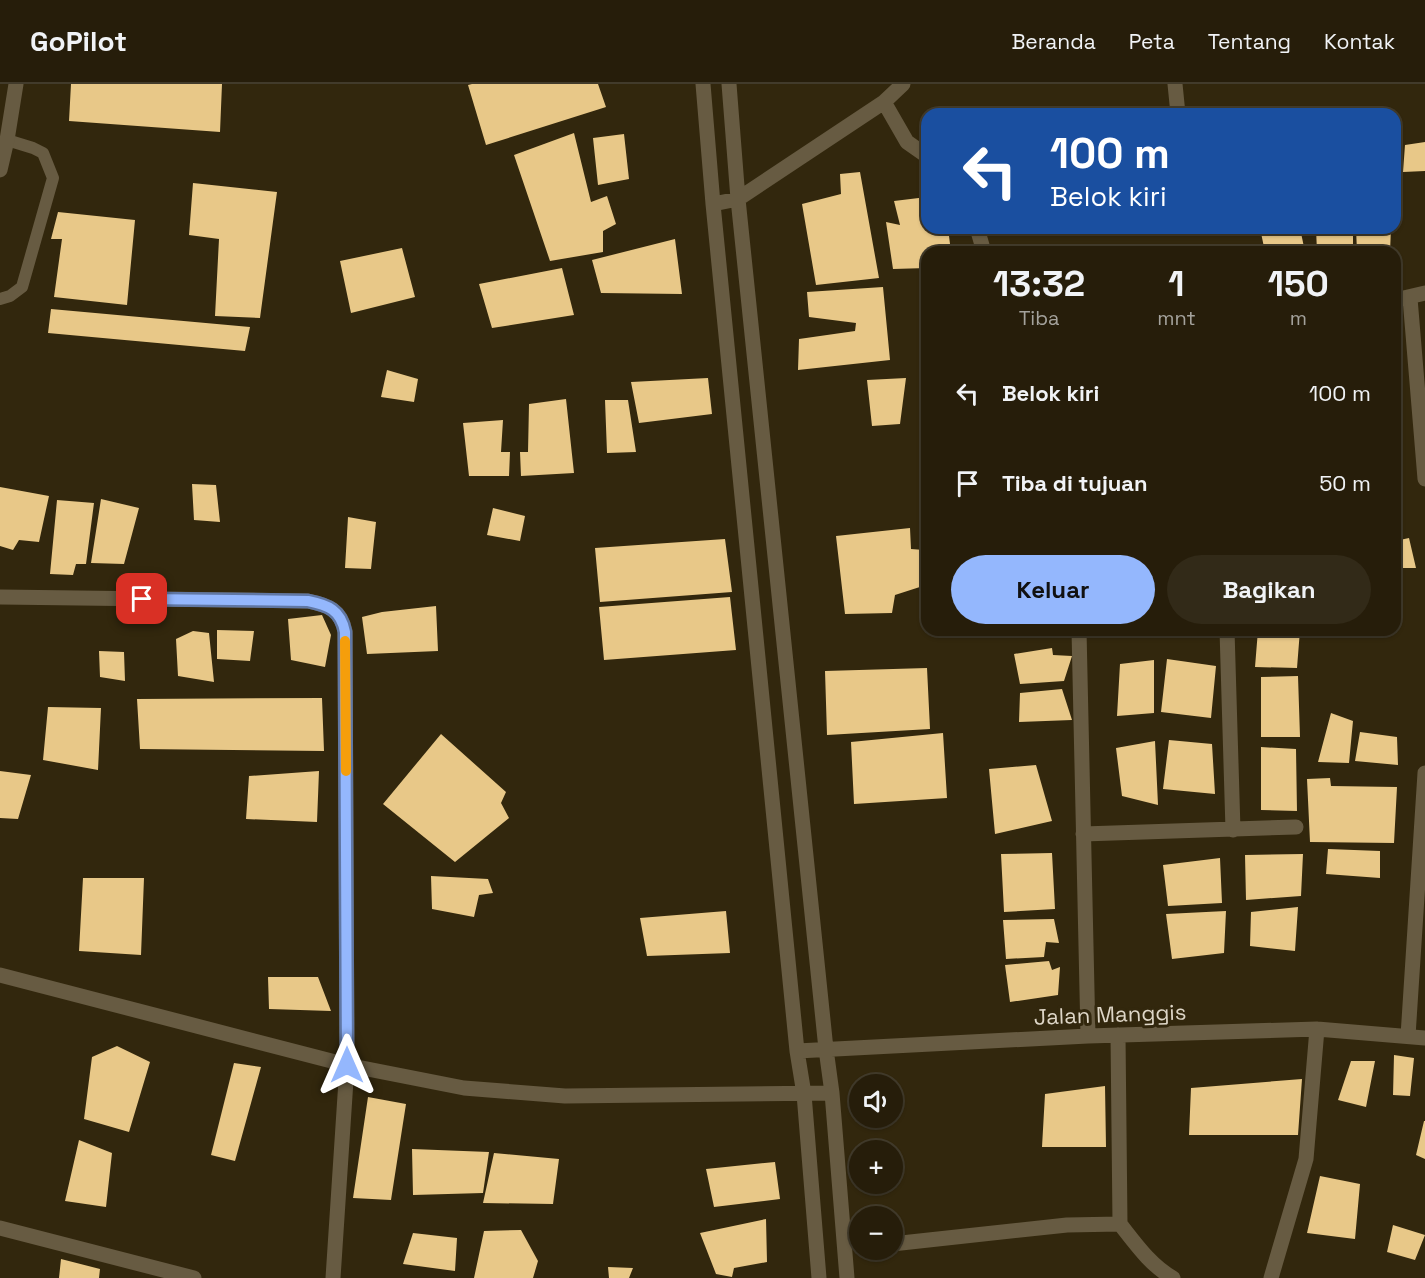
<!DOCTYPE html>
<html lang="id">
<meta charset="utf-8">
<style>
:root{--surface:#261d0a;--page:#322a18;--text:#f1f3f6;--muted:#a4a29c;--line:#423b2b;--accent:#94b7fd}
body{margin:0;font-family:"Space Grotesk",sans-serif;background:var(--page);color:var(--text);height:100vh;display:flex;flex-direction:column;font-size:22px;white-space:nowrap}
*{box-sizing:border-box;margin:0}
p{font-size:20px;color:var(--muted)}
.icon{flex:none;width:33px;height:33px;fill:none;stroke:currentColor;stroke-width:2;stroke-linecap:round;stroke-linejoin:round}
.map{position:relative;flex:1;overflow:hidden}
.panel{position:absolute;left:921px;top:162px;width:480px;height:390px;display:flex;flex-direction:column;background:var(--surface);border-radius:18px;box-shadow:0 2px 4px #0004,0 0 0 2px var(--line)}
.panel>*{flex:none}
.top-card{position:absolute;left:921px;top:24px;width:480px;height:126px;border-radius:18px;box-shadow:0 2px 4px #0004,0 0 0 2px var(--line);background:#1a4fa0;color:#fff;overflow:hidden}
.tools{position:absolute;left:849px;top:990px;display:grid;gap:12px}
.tools a{display:grid;place-items:center;width:54px;height:54px;border-radius:50%;background:var(--surface);box-shadow:0 2px 4px #0004,0 0 0 2px var(--line);font-size:30px}
.pin{position:absolute;display:grid;place-items:center;width:51px;height:51px;color:#fff;margin:-26px;border-radius:12px;box-shadow:0 3px 9px #0006}
.me{position:absolute;width:66px;margin:-33px;rotate:0deg;stroke-linejoin:round;filter:drop-shadow(0 0 4px #0008)}
.turn{display:flex;align-items:center;gap:21px;height:126px;padding:0 30px;font-size:27px}
.turn .icon{width:78px;height:78px;stroke-width:2.5}
.turn b{display:block;font-size:42px;line-height:51px}
.eta{display:flex;justify-content:space-evenly;align-items:center;height:102px;text-align:center}
.eta b{font-size:36px;font-weight:700;line-height:42px}
.cta{display:flex;gap:12px;margin-top:auto;padding:12px 30px}
.cta a{flex:1;height:69px;border-radius:36px;background:var(--accent);color:#111;font-size:24px;font-weight:700;line-height:69px;text-align:center}
.cta a+a{background:var(--page);color:var(--text)}
ul{padding:0;list-style:none}
li{display:flex;align-items:center;gap:18px;height:90px;padding:0 30px}
li div{flex:1}
li b{display:block;font-size:22px}
li em{font-style:normal}
header{display:flex;align-items:center;gap:36px;box-sizing:border-box;height:84px;padding:0 30px;background:var(--surface);border-bottom:2px solid var(--line)}
header strong{font-size:28px}
nav{display:flex;gap:33px;margin-inline-start:auto;font-size:21px}
.map>svg:first-child{display:block}
.building{fill:#e8c888}
.lines{fill:none;stroke-linecap:round;stroke-linejoin:round}
.lane{stroke:#675b42;stroke-width:12}
.street{stroke:#675b42;stroke-width:15}
.route-casing{stroke:#6077a4;stroke-width:15}
.route{stroke:#94b7fd;stroke-width:10}
.slow{stroke:#f59e0b;stroke-width:10}
.labels{text-anchor:middle;stroke-width:6;stroke-linejoin:round;paint-order:stroke}
.street-label{font-size:22px;fill:#ded6c7;stroke:#32270d}
</style>
<header>
<strong>GoPilot</strong>
<nav><a>Beranda</a><a>Peta</a><a>Tentang</a><a>Kontak</a></nav>
</header>
<div class="map">
<svg width="1425" height="1194" viewBox="0 0 1425 1194">
<rect width="100%" height="100%" fill="#32270d"/>
<path class="building" d="M71 0H222L220 48 69 37Z
M472 0H598L606 23 486 61 468 1Z
M574 49 591 118 607 112 616 140 603 147V168L550 177 514 71Z
M624 50 629 95 598 101 593 54Z
M1425 58V87L1403 88 1405 61Z
M860 88 879 194 816 201 802 120 841 110 840 90Z
M193 99 277 108 260 234 215 232 219 155 189 151Z
M927 113V144H948L951 168H927V184L893 185 886 138 900 141 894 117Z
M58 128 135 136 127 221 54 213 62 155H51Z
M1260 144H1300L1305 168H1265Z
M1316 144H1353V168H1317Z
M1356 144H1391L1390 168H1357Z
M675 155 682 210 601 209 592 176Z
M402 164 415 213 351 229 340 177Z
M562 184 574 231 492 244 479 200Z
M883 203 890 276 798 286 799 255 855 247 856 239 809 233 807 208Z
M51 225 250 243 245 267 48 249Z
M387 286 418 295 414 318 381 313Z
M708 294 712 330 639 339 631 298Z
M906 294 900 340 872 342 867 296Z
M566 315 574 389 521 392 520 368H528L529 320Z
M605 316H628L636 368 607 369Z
M503 336 501 368H510L509 392H469L463 339Z
M192 400 216 401 220 438 194 436Z
M0 403 49 412 39 458 19 456 13 466 0 462Z
M101 415 139 424 124 480 91 479Z
M57 416 94 419 86 480H76L73 491 50 490Z
M493 424 525 432 520 457 487 451Z
M348 433 376 438 371 485 345 484Z
M910 444 911 465 924 466 926 501 895 511 892 529 845 530 836 452Z
M1409 454 1416 484H1395V457Z
M725 455 732 508 600 518 595 464Z
M730 513 736 566 604 576 599 523Z
M436 522 438 567 367 570 362 533 382 528Z
M322 531 331 551 325 583 291 576 288 535Z
M217 546 254 547 250 577 217 575Z
M1115 546H1155V554H1116Z
M1164 546H1213V549L1164 550Z
M1258 546H1300L1297 584 1255 583Z
M193 547 209 549 214 598 178 592 176 555Z
M1052 564 1053 571 1072 572 1064 597 1020 600 1014 570Z
M99 567 124 568 125 597 100 593Z
M1167 575 1216 582 1211 634 1161 628Z
M1154 576V629L1117 632 1120 580Z
M927 584 930 645 827 651 825 587Z
M1298 592 1300 653H1261V593Z
M1062 605 1072 636 1019 638 1020 609Z
M322 614 324 667 140 665 137 615Z
M48 623 101 624 98 686 43 676Z
M1331 629 1353 637 1349 679 1318 678Z
M1360 648 1397 653 1398 681 1355 677Z
M943 649 947 714 854 720 851 658Z
M441 650 506 708 501 719 509 734 455 778 383 720Z
M1169 656 1212 660 1215 710 1163 705Z
M1155 657 1158 721 1122 712 1116 664Z
M1261 663 1296 665 1297 727 1261 726Z
M1036 681 1052 737 995 750 989 685Z
M0 687 31 691 18 735 0 734Z
M319 687 317 738 246 735 249 692Z
M1330 694 1331 702 1397 703 1394 759 1310 758 1307 695Z
M1328 765 1380 767V794L1326 790Z
M1052 769 1055 825 1004 828 1001 770Z
M1303 770 1301 812 1246 816 1245 771Z
M1220 774 1222 819 1168 822 1163 781Z
M431 792 488 795 493 809 479 811 474 833 432 825Z
M83 794H144L141 871 79 867Z
M1298 823 1295 867 1250 862 1251 828Z
M726 827 730 869 647 872 640 834Z
M1226 827 1224 869 1172 875 1166 830Z
M1054 835 1059 859 1046 858 1044 873 1006 875 1003 836Z
M1049 877 1052 886 1060 883 1058 911 1010 918 1005 881Z
M268 893H318L331 927 269 925Z
M117 962 150 978 129 1048 84 1035 92 973Z
M1394 971 1414 974 1410 1012 1393 1011Z
M1351 977H1375L1366 1023 1338 1016Z
M234 979 261 983 235 1077 211 1071Z
M1302 995 1298 1051H1189L1191 1004Z
M1105 1002 1106 1063H1042L1045 1010Z
M368 1013 406 1020 391 1116 353 1114Z
M1424 1037H1425V1075L1416 1071Z
M79 1056 112 1069 106 1123 65 1117Z
M412 1065 489 1068 483 1109 413 1111Z
M494 1069 559 1075 553 1120 483 1119Z
M775 1078 780 1115 714 1123 706 1085Z
M1320 1092 1360 1100 1355 1155 1307 1149Z
M766 1135 767 1178 734 1184 732 1193 716 1190 700 1149Z
M1393 1141 1425 1151 1415 1176 1387 1168Z
M521 1146 538 1177 533 1194H474L484 1147Z
M413 1149 457 1154 455 1187 403 1180Z
M61 1175 100 1185 99 1194H59Z
M608 1183 633 1184 629 1194H609Z"/>
<g class="lines">
<path class="lane" d="M0 215 10 212 22 203 53 94 43 69 33 64 7 56"/>
<path class="street" d="M703 0 713 120 797 967 804 1010 819 1194
M729 0 738 115 826 965 832 1009 847 1194
M1175 0 1178 30
M884 18 907 58 927 72
M0 86 7 56 16 0
M713 120 738 115 884 18 903 0
M977 144 984 168
M1410 214 1425 395
M1395 216 1425 209
M0 513 308 517C328 521 341 526 345 547L347 981 333 1194
M1079 546 1088 952
M1227 546 1233 746
M1083 750 1296 743
M0 891 347 981 464 1004 565 1012 832 1009
M1118 951 1120 1140
M1408 952 1425 689
M797 967 1088 952 1317 945 1425 954
M0 1144 194 1194
M892 1160 1067 1141 1120 1140C1135 1159 1151 1182 1173 1194
M1271 1194 1306 1075 1317 945"/>
</g>
<g class="lines">
<g class="route-casing">
<path id="route" d="M142 515 308 517C328 521 341 526 345 548L347 981"/>
</g>
<use href="#route" class="route"/>
<path class="slow" d="M345 557 346 687"/>
</g>
<g class="labels">
<g class="street-label">
<text transform="translate(1110 930) rotate(-2)" y="8">Jalan Manggis</text>
</g>
</g>
</svg>
<div class="tools">
<a><svg class="icon" aria-label="sound" viewBox="0 0 24 24"><path d="M4 9h4l5-4v14l-5-4H4zM17 9q2 3 0 6"/></svg></a>
<a>+</a>
<a>−</a>
</div>
<div class="pin" style="left:142px;top:515px;background:#d93025"><svg class="icon" aria-label="arrive" viewBox="0 0 24 24"><path d="M6 21V4h12l-3 4 3 4H6"/></svg></div>
<svg class="me" style="left:347px;top:981px" viewBox="-20 -20 40 40"><path d="M0-17L14 15 0 8-14 15z" fill="#94b7fd" stroke="#fff" stroke-width="4"/></svg>
<div class="top-card">
<div class="turn"><svg class="icon" aria-label="left" viewBox="0 0 24 24"><path d="M17 20v-9H6M10 6l-5 5 5 5"/></svg><div><b>100 m</b>Belok kiri</div></div>
</div>
<section class="panel">
<div class="eta">
<div><b>13:32</b><p>Tiba</p></div>
<div><b>1</b><p>mnt</p></div>
<div><b>150</b><p>m</p></div>
</div>
<ul>
<li><svg class="icon" aria-label="left" viewBox="0 0 24 24"><path d="M17 20v-9H6M10 6l-5 5 5 5"/></svg><div><b>Belok kiri</b></div><em>100 m</em></li>
<li><svg class="icon" aria-label="arrive" viewBox="0 0 24 24"><path d="M6 21V4h12l-3 4 3 4H6"/></svg><div><b>Tiba di tujuan</b></div><em>50 m</em></li>
</ul>
<div class="cta"><a>Keluar</a><a>Bagikan</a></div>
</section>
</div>
